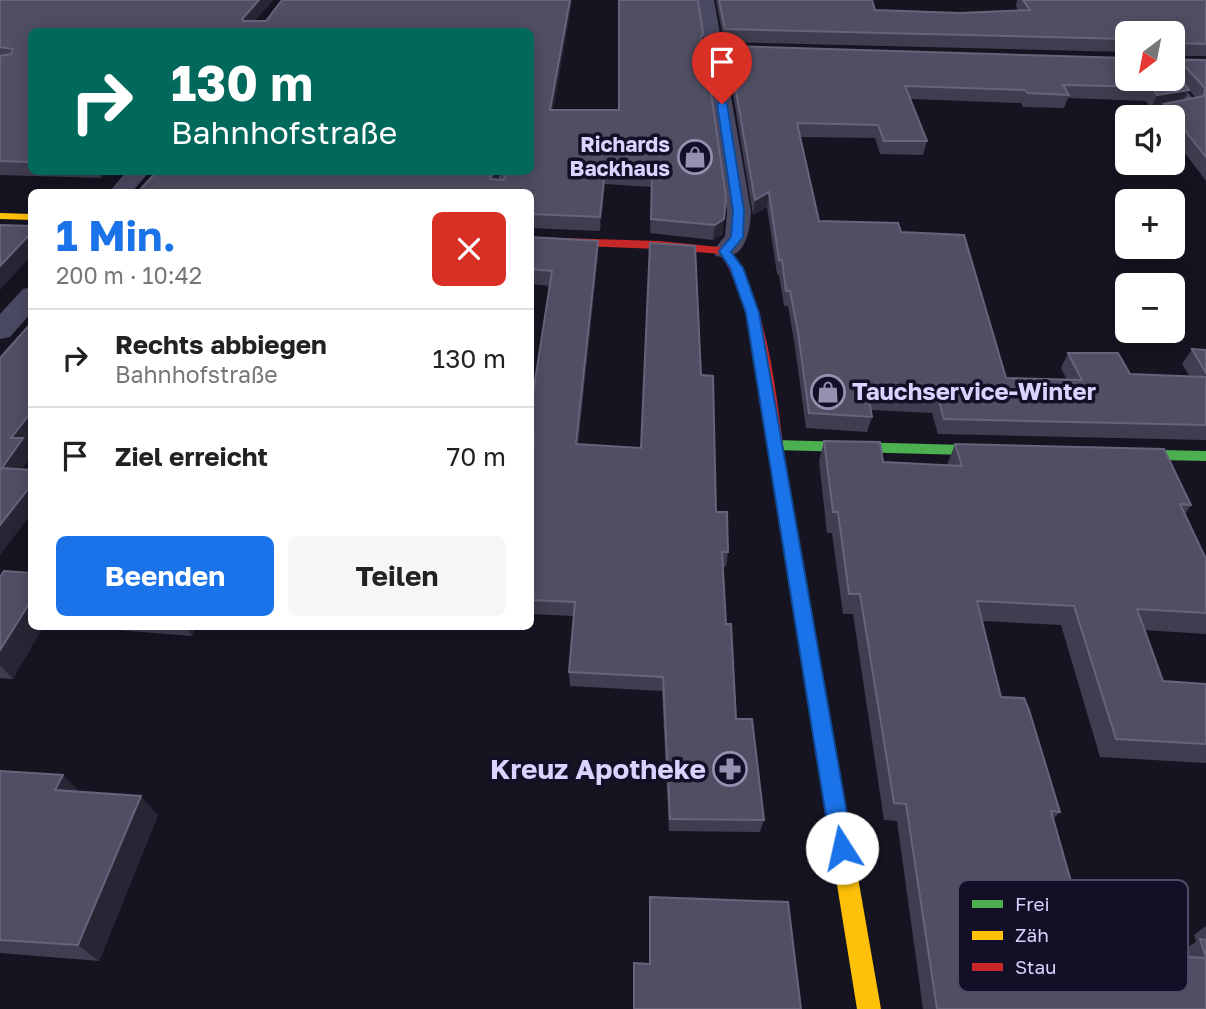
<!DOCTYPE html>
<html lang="de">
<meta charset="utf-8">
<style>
:root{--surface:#fff;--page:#f6f6f6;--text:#222;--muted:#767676;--line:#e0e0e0;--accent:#1a73e8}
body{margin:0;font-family:"Golos Text",sans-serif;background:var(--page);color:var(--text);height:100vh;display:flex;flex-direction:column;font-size:26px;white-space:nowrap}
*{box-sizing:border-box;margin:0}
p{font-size:23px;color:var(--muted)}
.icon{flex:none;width:38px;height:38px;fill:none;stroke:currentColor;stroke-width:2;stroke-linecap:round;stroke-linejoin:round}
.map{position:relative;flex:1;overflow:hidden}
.panel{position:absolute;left:28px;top:189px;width:506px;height:441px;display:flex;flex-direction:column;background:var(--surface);border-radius:10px;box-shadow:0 4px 18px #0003}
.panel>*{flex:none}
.banner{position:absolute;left:28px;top:28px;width:506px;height:147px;border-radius:10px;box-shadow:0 4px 18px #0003;background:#00695c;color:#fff;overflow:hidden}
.needle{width:46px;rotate:212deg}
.controls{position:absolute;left:1115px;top:21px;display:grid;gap:14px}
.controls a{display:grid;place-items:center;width:70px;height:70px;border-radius:10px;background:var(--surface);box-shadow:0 4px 18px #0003;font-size:35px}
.pin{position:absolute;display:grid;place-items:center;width:60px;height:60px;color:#fff;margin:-72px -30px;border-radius:50% 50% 50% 0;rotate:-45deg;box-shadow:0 0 7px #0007}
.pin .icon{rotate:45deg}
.me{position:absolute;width:77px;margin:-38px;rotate:350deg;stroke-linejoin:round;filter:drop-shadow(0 0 5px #0008)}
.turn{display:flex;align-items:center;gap:24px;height:147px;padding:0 28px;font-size:32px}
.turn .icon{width:91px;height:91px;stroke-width:2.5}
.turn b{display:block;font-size:49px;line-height:60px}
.round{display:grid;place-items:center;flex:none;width:74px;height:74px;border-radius:10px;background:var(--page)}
.overview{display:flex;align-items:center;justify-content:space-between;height:119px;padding:0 28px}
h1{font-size:42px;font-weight:700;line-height:52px;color:var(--accent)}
.primary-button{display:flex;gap:14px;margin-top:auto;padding:14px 28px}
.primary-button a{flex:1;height:80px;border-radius:10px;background:var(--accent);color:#fff;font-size:28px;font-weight:700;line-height:80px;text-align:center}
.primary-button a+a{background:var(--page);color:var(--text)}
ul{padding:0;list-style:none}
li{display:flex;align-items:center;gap:21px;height:98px;padding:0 28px;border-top:2px solid var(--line)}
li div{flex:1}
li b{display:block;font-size:26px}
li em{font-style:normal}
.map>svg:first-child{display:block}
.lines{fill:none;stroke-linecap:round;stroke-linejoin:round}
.lane{fill:#4a4962;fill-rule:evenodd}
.street{fill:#4a4962;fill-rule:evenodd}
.fast{fill:#4caf50;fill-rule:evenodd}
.slow{fill:#ffc107;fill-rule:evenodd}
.jam{fill:#c62828;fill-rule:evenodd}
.wall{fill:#403d50;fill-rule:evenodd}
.shaded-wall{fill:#282635}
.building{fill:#504e63;stroke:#66637b;stroke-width:2}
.route{fill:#1a73e8;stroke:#114b97;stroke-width:2}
.labels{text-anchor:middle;stroke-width:7;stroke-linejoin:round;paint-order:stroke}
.far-poi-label{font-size:21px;font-weight:bold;fill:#d9d4ff;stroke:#130f26;text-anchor:end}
.poi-label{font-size:24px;font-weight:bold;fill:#d9d4ff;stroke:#130f26;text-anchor:start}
.near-poi-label{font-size:28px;font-weight:bold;fill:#d9d4ff;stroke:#130f26;text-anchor:end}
.key{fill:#130f26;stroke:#4e4a67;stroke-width:2}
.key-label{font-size:19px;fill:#d9d4ff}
</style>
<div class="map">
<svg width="1206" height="1009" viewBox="0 0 1206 1009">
<rect width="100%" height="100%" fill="#161421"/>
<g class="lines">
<path class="lane" d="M1172 75 1197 103 1195 109 1141 117 1150 111 1187 105 1168 79H1172Z
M500 172H510L504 192H494Z"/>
<path class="street" d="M698 0H714L751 211C750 232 745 263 716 256L713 251 725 236 727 211Z
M1172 58 1206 59V71L1172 70Z
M126 172H149L132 192H109Z
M32 287V312L10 337 0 339V314L23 289Z"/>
<path class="fast" d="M774 440 1004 446 1011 451 1004 456 774 450 767 445Z
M1114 449 1206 451V461L1114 459 1107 454Z
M778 460 786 465 832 729 829 735 822 738 815 735 812 729 770 465Z"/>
<path class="slow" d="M713 47 781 49 785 52 781 55 710 52V48Z
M0 213 32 214V220L0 219Z
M822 720 829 723 832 729 881 1009H857L812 729 815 723Z"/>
<path class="jam" d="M530 237 659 241 729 248C771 312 775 392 786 465L783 469 778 470 770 465C761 394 758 318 721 254L659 249 530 244Z"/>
</g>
<path class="wall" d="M0 0H273L254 21 572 0 553 110H619L702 41 723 234 713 240 650 233 652 187 605 184 600 231 530 228V192L156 172H498L496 180H504L530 172V32H32V172H108L101 178 0 175Z
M716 0H872L875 10 960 13 1018 10 1016 6 1017 0H1206V56H1177L1178 60 1173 69 1174 70 1179 60H1206V181L1172 136V117H1158L1163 106 1151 108 1146 101 1068 98 1064 108 1023 107 1021 103 910 99 927 141 923 155 880 154 875 138 800 137 819 221 901 232 1006 378 1067 380 1061 368 1068 353 1130 374 1190 377 1182 364 1192 349 1206 350V440L938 434 932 413 871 410 872 417 867 432 806 428 795 347 788 306H784L779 275 777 274 767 207 753 215 727 58 728 46 1172 79 1127 33V52L724 42ZM1189 90 1196 98 1184 100Z
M530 237 598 241V255L578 445 641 448 701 375 716 512 728 552 726 567 723 566 726 624 736 719 764 820 760 832 669 831 662 691 570 686 569 672 574 616 530 614V464L532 454 530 453V413L550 286 530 284Z
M824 441 883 462 947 465 955 444 1191 505 1185 514 1206 559V634L1144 630 1163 681 1206 684V763L1100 757 1061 625 983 621 1001 697 1060 812 1053 819 1091 952 1179 956 1178 953 1196 942 1194 935 1206 926V1009H923L897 821 884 820 853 614H843L832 533H827L819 461Z
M32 573V626L13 679 0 678V577Z
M67 626H196L192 636Z
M0 771 63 775 79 792 158 815 99 961 0 953Z
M650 897 801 1009H633L634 963 649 964V908Z"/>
<path class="shaded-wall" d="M259 0H273L246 32 243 18Z
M570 0H572L551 123 550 110Z
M1189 90 1182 103 1164 104 1163 106 1151 108 1157 95Z
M605 170V184L600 231V217Z
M98 172H108L101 178Z
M493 172H498L492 192 490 179Z
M769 192 767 207 753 215 755 200Z
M724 219 723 234 713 240 715 225Z
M32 232V255L0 290V266Z
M598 241V255L576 459V444Z
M32 411V439L27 445 32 452V455L12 483 2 468 11 438Z
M32 484V513L0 555V525Z
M29 604 32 608V626H44L13 679 0 665V650Z
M186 626H196L192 636Z
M63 775 82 794 55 790Z
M141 796 158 815 99 961 78 945Z"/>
<path class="building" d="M0 0H259L243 18V21H266L282 0H570L550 110H619V0H698L703 33 701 39 704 44 726 197 724 219 715 225 651 219 652 173 605 170 600 217 530 214V192H138L156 172H493L490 179 504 180 507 172H530V32H32V162L0 161V56L11 54 13 49 0 47Z
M719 0H872L875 10 960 13 1030 10 1023 0H1206V44L1176 43 1178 60 1172 64V33H1127V39L725 29Z
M728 46 1127 58V79H1172V67L1189 90 1157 95 1152 87 1063 85 1069 95 1028 93 1025 90 905 86 927 141H884L878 125 797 123 819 221 898 223 901 232 964 235 1006 378 1082 380 1068 353H1118L1130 374 1206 377V425L944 419 938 398 868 394 872 417 809 413 798 332 790 291H786L782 260H779L769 192 755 200Z
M1179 60H1206V157L1164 104 1204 96 1205 88Z
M0 225 32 226V232L0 266Z
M530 237 598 241 576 444 641 448 650 243 695 246 701 375 713 376 716 512H727L728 552H722L726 624H731L736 719H752L764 820 670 819 663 677 569 672 575 602 530 600V464L534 439 530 438V413L552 271 530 269Z
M32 322V411L11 438H23L2 468 32 470V484L0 525V358Z
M1192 349 1206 350V373Z
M824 441 880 442 883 462 962 466 955 444 1164 449 1191 505 1180 504 1206 559V613L1137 609 1163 681 1206 684V744L1116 739 1074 606 977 601 1001 697 1024 698 1029 710 1060 812 1051 811 1091 952 1206 958 1200 939 1206 940V1009H937L906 804 894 803 860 594H849L838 512H833Z
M4 571 32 573V604H29L0 650V577Z
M0 771 63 775 55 790 141 796 78 945 0 940Z
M650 897 788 902 801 1009H634V963L650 964Z"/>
<path class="route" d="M722 101 727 104 744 211 743 237 731 252 743 268 759 313 853 848 850 855 842 858 835 855 831 848 746 313 730 268 719 251 731 237 733 211 717 104Z"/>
<defs>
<g id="shop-ring" transform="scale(1.75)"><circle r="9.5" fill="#130f26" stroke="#9591b1" stroke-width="1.5"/><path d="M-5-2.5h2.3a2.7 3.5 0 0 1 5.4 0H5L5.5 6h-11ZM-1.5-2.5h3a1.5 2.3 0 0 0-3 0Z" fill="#9591b1"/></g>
<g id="pharmacy-ring" transform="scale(1.75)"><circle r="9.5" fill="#130f26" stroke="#9591b1" stroke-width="1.5"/><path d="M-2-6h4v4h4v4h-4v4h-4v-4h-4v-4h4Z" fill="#9591b1"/></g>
</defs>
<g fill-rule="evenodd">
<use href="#shop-ring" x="695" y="157"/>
<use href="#shop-ring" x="828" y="392"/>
<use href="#pharmacy-ring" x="730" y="769"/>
</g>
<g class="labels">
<g class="far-poi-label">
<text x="670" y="152">Richards<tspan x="670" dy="24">Backhaus</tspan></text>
</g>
<g class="poi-label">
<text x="852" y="400">Tauchservice-Winter</text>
</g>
<g class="near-poi-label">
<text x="706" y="779">Kreuz Apotheke</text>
</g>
</g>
<rect x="958" y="880" width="230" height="112" rx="10" class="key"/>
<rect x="972" y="900" width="31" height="8" fill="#4caf50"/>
<rect x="972" y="931" width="31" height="9" fill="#ffc107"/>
<rect x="972" y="963" width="31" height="8" fill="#c62828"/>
<g class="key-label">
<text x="1015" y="911">Frei</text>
<text x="1015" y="942">Zäh</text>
<text x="1015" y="974">Stau</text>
</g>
</svg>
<div class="controls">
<a><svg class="needle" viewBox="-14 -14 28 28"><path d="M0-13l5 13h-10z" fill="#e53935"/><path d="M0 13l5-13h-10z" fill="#767676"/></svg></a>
<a><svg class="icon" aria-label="sound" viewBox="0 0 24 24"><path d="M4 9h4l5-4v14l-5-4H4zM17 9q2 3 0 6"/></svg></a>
<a>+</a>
<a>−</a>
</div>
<div class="pin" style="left:722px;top:104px;background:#d93025"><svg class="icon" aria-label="arrive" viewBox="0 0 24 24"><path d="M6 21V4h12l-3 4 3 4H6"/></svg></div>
<svg class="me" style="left:842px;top:848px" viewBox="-20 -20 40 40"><circle r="19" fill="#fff"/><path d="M0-13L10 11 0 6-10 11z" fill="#1a73e8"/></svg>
<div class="banner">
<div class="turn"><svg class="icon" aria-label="right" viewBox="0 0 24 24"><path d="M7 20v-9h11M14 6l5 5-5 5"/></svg><div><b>130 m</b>Bahnhofstraße</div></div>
</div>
<section class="panel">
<div class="overview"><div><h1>1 Min.</h1><p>200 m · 10:42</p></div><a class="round" style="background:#d93025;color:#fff"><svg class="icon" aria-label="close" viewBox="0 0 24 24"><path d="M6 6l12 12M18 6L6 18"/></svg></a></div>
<ul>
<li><svg class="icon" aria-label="right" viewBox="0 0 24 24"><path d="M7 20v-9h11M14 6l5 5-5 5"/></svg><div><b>Rechts abbiegen</b><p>Bahnhofstraße</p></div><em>130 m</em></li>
<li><svg class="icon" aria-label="arrive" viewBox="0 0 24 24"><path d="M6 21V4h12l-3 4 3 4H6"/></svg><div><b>Ziel erreicht</b></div><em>70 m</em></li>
</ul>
<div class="primary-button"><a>Beenden</a><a>Teilen</a></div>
</section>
</div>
